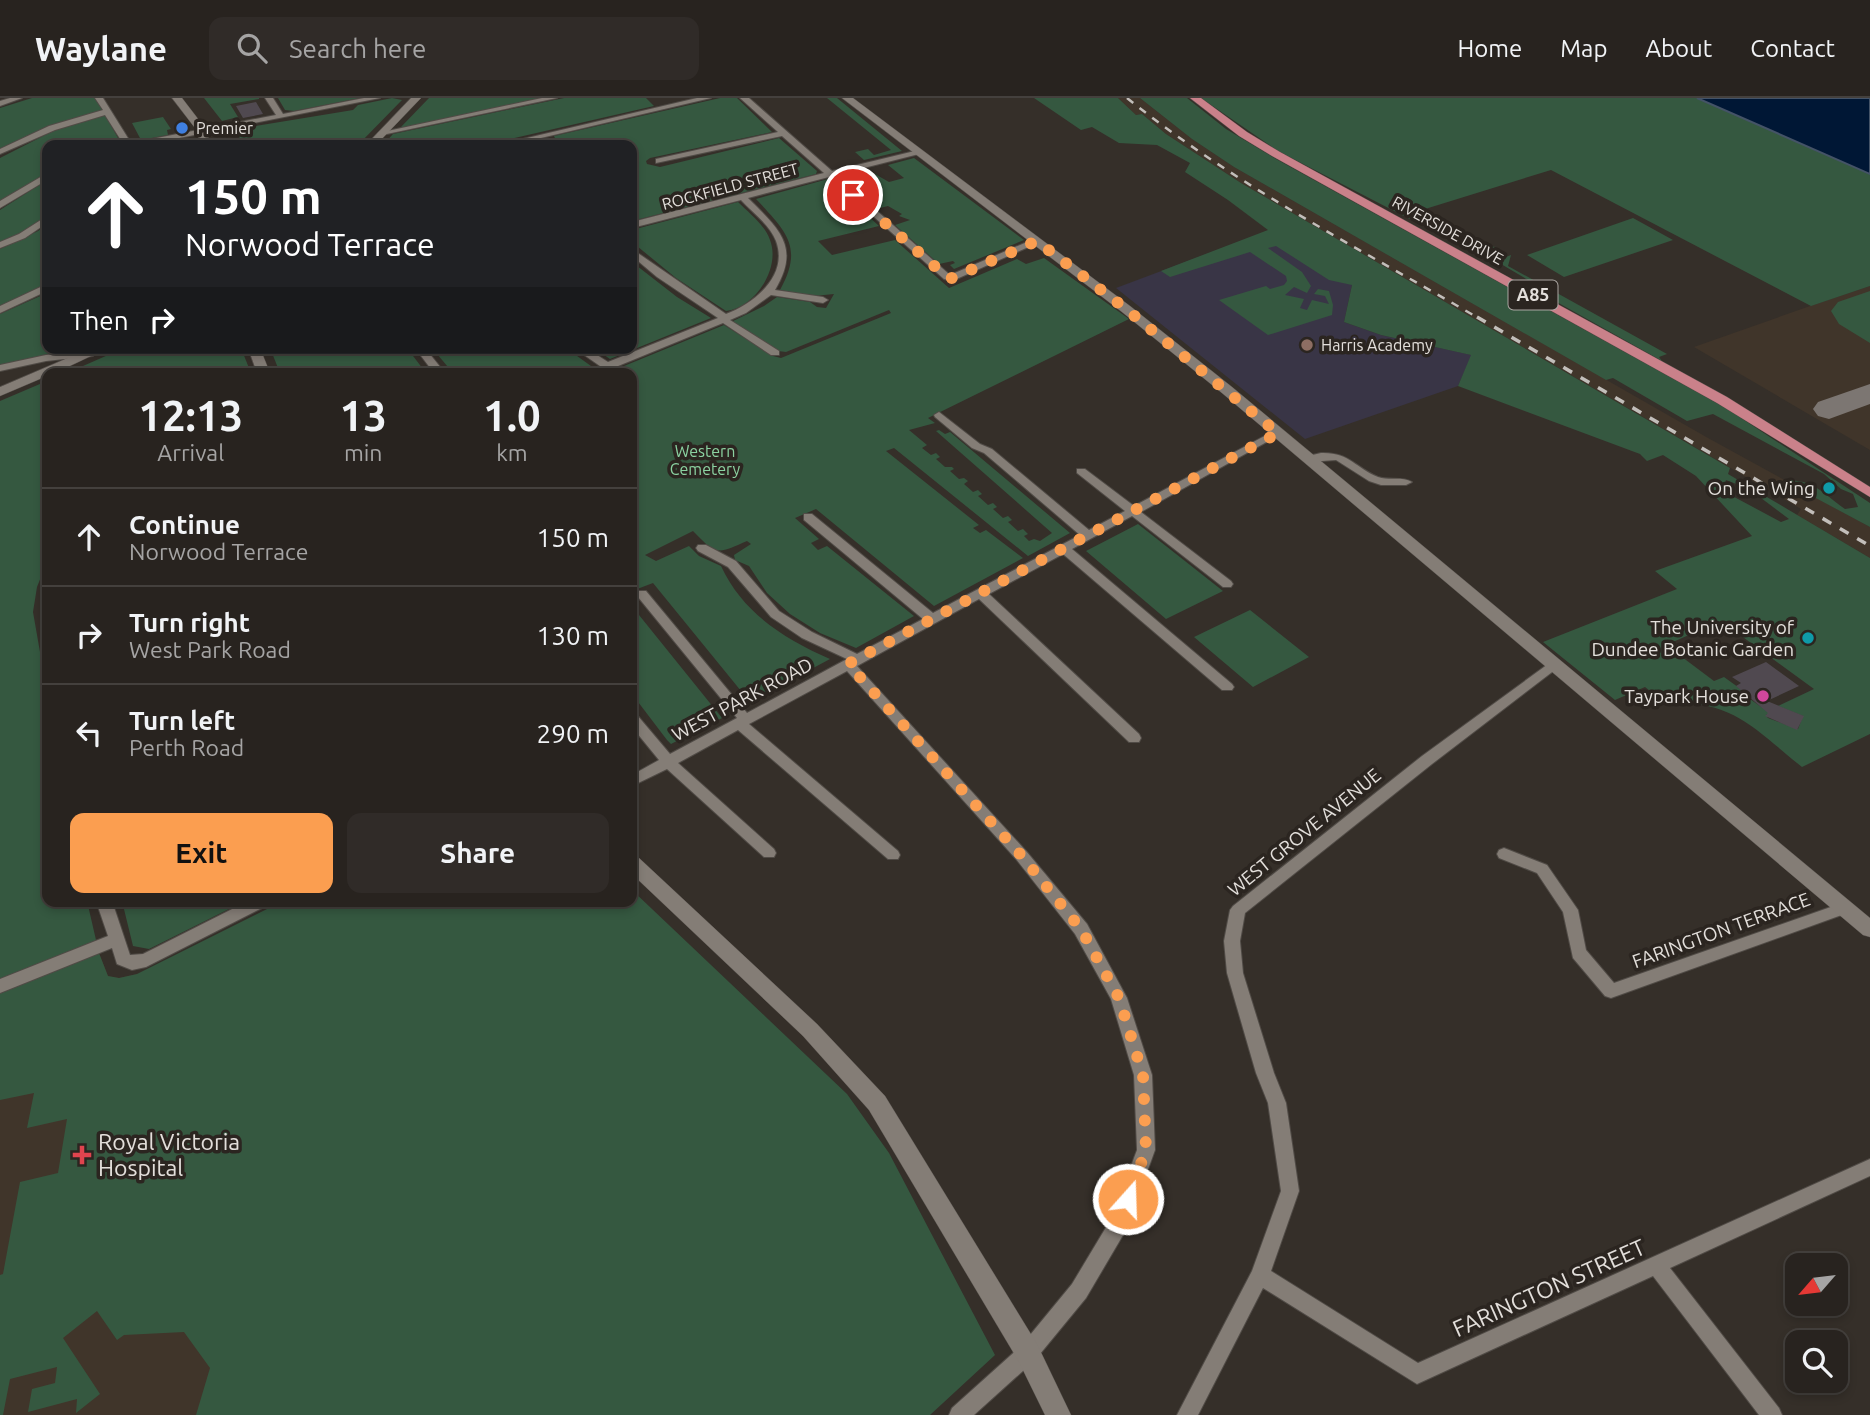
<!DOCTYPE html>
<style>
:root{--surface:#28231f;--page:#302b28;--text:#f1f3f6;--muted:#a5a4a4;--line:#44403d;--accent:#fb9e50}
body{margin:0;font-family:Ubuntu,sans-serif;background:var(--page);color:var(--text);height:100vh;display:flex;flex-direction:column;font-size:26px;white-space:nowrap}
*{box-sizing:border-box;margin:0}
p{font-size:23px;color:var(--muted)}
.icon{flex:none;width:38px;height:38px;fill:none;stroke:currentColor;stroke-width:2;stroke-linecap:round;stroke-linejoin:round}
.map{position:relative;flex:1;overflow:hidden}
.sheet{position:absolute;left:42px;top:270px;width:595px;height:539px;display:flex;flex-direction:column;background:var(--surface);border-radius:14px;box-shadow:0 4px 10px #0003,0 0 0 2px var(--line)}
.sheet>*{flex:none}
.banner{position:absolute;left:42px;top:42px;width:595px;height:214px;border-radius:14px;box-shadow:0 4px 10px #0003,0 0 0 2px var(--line);background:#202124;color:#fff;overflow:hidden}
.needle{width:46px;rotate:242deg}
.buttons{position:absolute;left:1785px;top:1155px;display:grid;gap:14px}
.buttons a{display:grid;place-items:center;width:63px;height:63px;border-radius:14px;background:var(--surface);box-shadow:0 4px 10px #0003,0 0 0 2px var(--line);font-size:35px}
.pin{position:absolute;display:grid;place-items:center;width:60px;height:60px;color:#fff;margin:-30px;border:4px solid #fff;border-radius:50%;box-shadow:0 2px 7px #0007}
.me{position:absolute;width:77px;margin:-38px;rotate:20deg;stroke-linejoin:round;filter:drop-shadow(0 0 5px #0008)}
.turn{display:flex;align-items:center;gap:24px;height:147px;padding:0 28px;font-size:32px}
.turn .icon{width:91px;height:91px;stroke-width:2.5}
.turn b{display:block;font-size:49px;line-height:60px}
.then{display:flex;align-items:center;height:66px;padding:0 28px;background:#0003;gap:14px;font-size:26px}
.eta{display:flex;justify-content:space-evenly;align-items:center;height:119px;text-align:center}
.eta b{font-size:42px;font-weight:700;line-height:49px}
.primary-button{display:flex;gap:14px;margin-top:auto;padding:14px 28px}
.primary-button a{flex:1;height:80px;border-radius:14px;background:var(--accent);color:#111;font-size:28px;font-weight:700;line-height:80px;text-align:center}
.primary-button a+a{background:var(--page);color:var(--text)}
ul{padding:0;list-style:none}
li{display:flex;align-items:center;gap:21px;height:98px;padding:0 28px;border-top:2px solid var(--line)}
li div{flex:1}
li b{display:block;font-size:26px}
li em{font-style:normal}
header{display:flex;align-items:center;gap:42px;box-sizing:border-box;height:98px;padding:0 35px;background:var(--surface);border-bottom:2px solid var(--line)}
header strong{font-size:33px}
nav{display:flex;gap:38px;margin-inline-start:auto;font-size:24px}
.search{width:490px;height:63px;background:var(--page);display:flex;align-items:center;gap:18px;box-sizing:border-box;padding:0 24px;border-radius:14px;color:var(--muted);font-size:26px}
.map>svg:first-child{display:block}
.built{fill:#40352a}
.education{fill:#393546}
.green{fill:#355840;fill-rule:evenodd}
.water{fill:#001735;stroke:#445367;stroke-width:2}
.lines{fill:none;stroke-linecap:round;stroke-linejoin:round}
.taxiway{fill:#7c7672;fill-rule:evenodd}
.building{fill:#504950}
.street-casing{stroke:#504b46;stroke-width:2}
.secondary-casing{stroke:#504b46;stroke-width:1}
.primary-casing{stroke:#504b46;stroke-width:1}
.street{fill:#847d76;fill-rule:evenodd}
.secondary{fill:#847d76;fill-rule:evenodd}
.primary{fill:#ca818a;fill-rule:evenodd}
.rail-far1{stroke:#c2beba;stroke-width:2.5;stroke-dasharray:8 8;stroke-linecap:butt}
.rail{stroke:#c2beba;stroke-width:3.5;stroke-dasharray:10 10;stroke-linecap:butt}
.route{stroke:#fb9e50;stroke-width:12;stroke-dasharray:0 21.6}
.shop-dot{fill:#3f7fe0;stroke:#2b2520;stroke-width:2.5}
.education-dot{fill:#8d6e63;stroke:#2b2520;stroke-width:2.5}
.culture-dot{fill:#0f9aa8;stroke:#2b2520;stroke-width:2.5}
.hotel-dot{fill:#d1479c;stroke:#2b2520;stroke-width:2.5}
.health-dot{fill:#e0444e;stroke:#2b2520;stroke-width:2.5}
.labels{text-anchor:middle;stroke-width:7;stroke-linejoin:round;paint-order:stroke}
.far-poi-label{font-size:16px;fill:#e3dfdb;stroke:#2b2520;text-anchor:start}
.far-street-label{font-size:16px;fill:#e3dfdb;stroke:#2b2520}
.far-park-label{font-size:16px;fill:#8bd2a1;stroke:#2b2520}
.shield{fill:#2b2520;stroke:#aca7a3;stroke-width:2}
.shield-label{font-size:18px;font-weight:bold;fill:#e3dfdb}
.poi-label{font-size:19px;fill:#e3dfdb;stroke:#2b2520;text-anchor:end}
.street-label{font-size:19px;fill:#e3dfdb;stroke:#2b2520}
.near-poi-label{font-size:23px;fill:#e3dfdb;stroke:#2b2520;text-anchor:start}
.near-street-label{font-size:23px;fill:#e3dfdb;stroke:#2b2520}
</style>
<header>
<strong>Waylane</strong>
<div class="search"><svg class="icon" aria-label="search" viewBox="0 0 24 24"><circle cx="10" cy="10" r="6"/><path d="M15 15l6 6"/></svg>Search here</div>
<nav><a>Home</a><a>Map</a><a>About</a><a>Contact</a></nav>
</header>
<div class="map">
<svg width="1870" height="1317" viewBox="0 0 1870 1317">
<rect width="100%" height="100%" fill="#352f29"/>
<path class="built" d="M1118 0H1140L1192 41 1234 69 1708 340 1870 429V460L1797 417 1801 411 1241 85 1166 36 1142 16 1136 17Z
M1870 188V352L1694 249 1813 207Z
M99 855 108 878 119 880 137 876 276 1317H0V895Z"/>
<path class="education" d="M1268 133 1352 187 1344 224 1381 237 1472 257 1458 288 1305 341 1116 190Z"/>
<path class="green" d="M32 0H96L103 13 0 52V10Z
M204 0H259V1L230 6 238 19 222 23Z
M278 0H360L294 13 285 12Z
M392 0 402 2 358 47H218L240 42 239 37 251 35 250 29 353 12 358 7Z
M429 0H541L400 30Z
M564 0H646L654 8 484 47H383L393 36Z
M720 0H737L772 34 650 60 646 63 647 66 660 69 779 40 817 73 816 76 632 123V47H558L554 38Z
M827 0H837L902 53 864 62 855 54 868 51 874 57 891 52Z
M1034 0H1118L1136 17 1142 16 1166 36 1241 85 1730 370 1728 376 1870 460V636L1802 669C1752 629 1733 602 1665 605L1645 589 1615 602 1543 544 1677 491 1655 473 1752 438 1696 378 1663 357 1647 363 1640 356 1458 288 1471 257 1381 237 1344 224 1352 187 1329 182 1276 148 1268 150 1302 174 1311 188 1307 195 1294 189 1285 197 1304 201 1300 210 1307 212 1312 202 1329 206 1325 198 1314 196 1318 191 1329 193 1333 207 1332 217 1268 237 1219 202 1266 188 1270 191 1284 187 1287 183 1286 178 1250 154 1170 179 1161 173 1268 132 1228 102 1185 74 1190 65 1157 47 1119 45 1092 29 1081 32ZM1726 382 1749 391 1789 421 1781 424 1723 393ZM1721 523 1814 591 1778 608 1803 618 1798 631 1768 620 1766 617 1770 615 1747 599 1749 597 1724 579 1714 583 1666 547Z
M1140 0H1187L1226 31 1276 61 1726 310 1870 405V429L1784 383C1811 379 1824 396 1845 411L1858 409 1853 396 1841 391 1824 376 1713 316 1687 323 1613 280 1606 282 1234 69 1192 41Z
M1201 0H1697L1870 76V188L1811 208 1551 72 1409 116 1466 147 1497 149 1483 152 1462 148 1278 53Z
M105 17 122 47H47V76L0 104V60L53 33Z
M163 19 171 31 167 32 168 37 141 42 132 25Z
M914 60 1024 142 954 171 950 167 955 165 953 163 939 166 895 127 910 122 899 118 902 116 888 108 876 111 862 98 868 95 865 93 858 94 852 88 861 86 854 80 865 77 862 73 868 72 889 84 904 80 888 67Z
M828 81 879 128 818 143 832 157 895 142 949 190 1017 161 1026 166 1044 160 1129 221 928 320 935 325 909 332 927 347 922 350 931 357 936 355 940 359 936 361 945 369H952L954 371 950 373 959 381 964 380 968 383 964 386 973 394 978 392 982 396 978 398 988 407 993 405 997 409 993 411 1003 420 1008 418 1012 422 1008 424 1018 433 1023 431 1028 436 1024 438 1029 443 1034 441 1040 443 1052 435 936 333 939 332 945 336 950 334 1070 435 1028 458 894 350 886 353 979 427 973 430 980 435 986 432 1023 460 934 508 816 411 795 420 819 441 811 445 818 452 827 448 914 518 856 550 820 535 790 516 767 495 749 468 735 462 734 457 751 446 747 443C717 456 717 458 693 433L645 457 656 463 689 448 699 458 721 468C743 515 783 540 830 561L750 604 653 485 632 493V275H607L724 227 773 258 781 260 891 215 889 212 786 254 778 253 731 224 764 208 777 199 810 204 817 209 826 210 834 196 814 198 780 192C804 149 786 133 756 101Z
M47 82V118L22 137 0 146V112Z
M738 104C749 115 765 127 770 142 781 170 755 210 726 213L676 180 632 144V132Z
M1633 120 1673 142 1564 179 1527 157Z
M47 126V186L0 209V151L38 133Z
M1511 157 1508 168 1667 256 1659 259 1662 263 1530 189 1533 185 1501 166V161Z
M632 164 677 199 711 220 610 261 594 250H632Z
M1870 193V245L1839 226 1831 213 1838 204Z
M47 195V250H82L0 268V216Z
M124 250H241L251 275H67Z
M270 250H407L426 275H280Z
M432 250H566L591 268 575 275H453Z
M47 283V464L37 489 33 514 47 594V803H87L99 855 108 878 119 880 137 876 283 803H632V792L847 996 889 1055 995 1257 930 1317H196L210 1270 184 1234 124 1237 117 1242 97 1213 63 1240 100 1296 76 1315 77 1301 28 1314 32 1291 55 1285 57 1269 10 1281 3 1317H0V1177L3 1176 20 1084 58 1075 67 1021 27 1030 34 995 0 1002V303Z
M1138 426 1223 493 1166 521 1086 453Z
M632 508 639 517 722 620 671 646 667 642 632 596Z
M1250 512 1309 559 1253 589 1194 539Z
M122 803H245L149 851 133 848Z"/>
<path class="water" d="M1697 0H1870V76Z"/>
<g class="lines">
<path class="taxiway" d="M1870 286V306L1829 321 1818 318 1813 311 1818 304Z"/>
</g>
<path class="building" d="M256 4 263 16 243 20 236 8Z
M1766 564 1799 588 1767 603 1804 618 1797 632 1765 618 1768 615 1736 588 1741 585 1732 579Z"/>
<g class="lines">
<g class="street-casing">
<path id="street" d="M10 0H22L0 8V3Z
M95 0H103L131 45 276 17 265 0H273L283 16 364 0H380L144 47H124L105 17 55 32 0 56V51L49 28 103 12Z
M542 0H557L382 37 378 35Z
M697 0H711L511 47H497Z
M740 0H749L832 73 919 52V56L836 77 950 177 1034 141 1042 143 952 183 944 181 829 79 748 100C779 131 801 149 775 192L823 199 828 202 823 205 771 197 746 215 730 222 779 253V257H771L723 225 601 275H586L600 268 574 250H586L608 264 718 220 657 179 632 158V151L726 216C754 205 789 178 776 143 770 127 752 114 741 102L632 130V124L824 75 782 38 656 65V61L778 34Z
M44 77H47V82L0 110V103Z
M47 118V125L25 140 0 150V144L19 136Z
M47 186V193L0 215V208Z
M415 250H425L445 275H434Z
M89 253 93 254V258L46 263 0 273V267L46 257Z
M939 314 980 346 992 351 1089 432 1125 413 1077 375V371H1085L1134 408 1274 333H1282L1283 335 1141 414 1231 483 1233 486 1231 489H1223L1132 418 1072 451 1232 586 1234 589 1232 592H1222L1063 456 989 496 1139 636 1141 640 1139 644H1129L979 501 857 568 1026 753 1087 826 1127 900 1152 977 1155 1052 1126 1132 1086 1200 1035 1262 974 1317H949L952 1310 1021 1248 1072 1186 1111 1121 1137 1052 1134 977 1111 901 1075 836 1016 761 847 573 749 626 898 753 900 757 898 761H888L738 632 678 665 774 751 776 755 774 759H764L667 671 632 688V677L659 662 632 629V615L637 617 670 656 737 620 638 499 636 496 638 493H646L747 615 847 561 802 540 771 519 728 469 698 453 696 450 698 447H706L736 463 779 513 812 534 857 556 923 521 804 422V416H812L933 515 1080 437 984 355 972 350 935 319 934 317Z
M1321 355C1350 354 1355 370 1378 379 1390 383 1402 378 1412 384L1406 387H1381L1369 383 1336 362 1308 364 1302 361 1304 359Z
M47 492V520L41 516V496Z
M1555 561 1562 565 1560 568 1432 666 1245 815 1240 843 1243 875 1274 975 1286 1005 1299 1093 1271 1173 1418 1265 1870 1061V1078L1670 1170 1779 1310 1782 1317H1759L1653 1178 1417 1286 1263 1190 1198 1317H1177L1252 1173 1281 1093 1268 1005 1256 975 1227 875 1224 843 1230 812 1233 808 1422 658Z
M1504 750 1547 767 1578 812 1586 852 1614 885 1845 804 1850 806 1853 810 1850 814 1611 900 1605 898 1573 860 1563 814 1537 775 1499 760 1497 756 1499 752Z
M96 803H112L130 857 143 856 248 803H271L268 807 146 869 132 872 117 866 112 850 0 895V881L108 838Z"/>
</g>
<g class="secondary-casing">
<path id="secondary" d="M172 0H182L205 30 211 47H201L195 30Z
M411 0H421L376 47H366Z
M842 0H853L1130 208 1232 289 1870 820V839L1863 837 1222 295 1122 214Z
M91 250H108L55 275H47V278L0 298V289Z
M248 250H260L270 275H257Z
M632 758 639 760 817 926 885 998 1037 1246 1071 1317H1045L1019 1264 869 1012 803 938 632 776Z"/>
</g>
<g class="primary-casing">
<path id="primary" d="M1190 0H1201L1247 34 1280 54 1727 299 1870 389V399L1717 305 1272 58 1239 38Z"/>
</g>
<use href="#street" class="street"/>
<use href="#secondary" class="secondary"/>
<use href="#primary" class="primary"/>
<path class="rail-far1" d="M1127 0C1235 87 1360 151 1480 221"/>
<path class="rail" d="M1477 219 1870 448"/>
</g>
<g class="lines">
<path class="route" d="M853 97 947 179 952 180 1037 143 1126 211 1278 335 848 566 1021 757 1081 831 1119 900 1143 977 1146 1052 1128 1101"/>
</g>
<circle class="shop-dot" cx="182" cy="30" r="7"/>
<circle class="education-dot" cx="1307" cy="247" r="7"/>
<g class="culture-dot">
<circle cx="1829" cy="390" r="7"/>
<circle cx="1808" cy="540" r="7"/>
</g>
<circle class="hotel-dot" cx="1763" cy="598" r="7"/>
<path class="health-dot" d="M78.5 1046.5h7v7h7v7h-7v7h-7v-7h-7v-7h7z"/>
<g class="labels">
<g class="far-poi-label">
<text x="196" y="36">Premier</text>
<text x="1321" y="253">Harris Academy</text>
</g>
<g class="far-street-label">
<text transform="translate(730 88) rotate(-15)" y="6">ROCKFIELD STREET</text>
<text transform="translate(1448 132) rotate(29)" y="6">RIVERSIDE DRIVE</text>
</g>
<g class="far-park-label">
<text x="705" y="359">Western<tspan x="705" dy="18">Cemetery</tspan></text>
</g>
<rect class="shield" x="1508.5" y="182.5" width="49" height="29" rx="5"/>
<g class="shield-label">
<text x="1533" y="203">A85</text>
</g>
<g class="poi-label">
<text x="1815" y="397">On the Wing</text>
<text x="1794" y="536">The University of<tspan x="1794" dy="22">Dundee Botanic Garden</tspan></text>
<text x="1749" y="605">Taypark House</text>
</g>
<g class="street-label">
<text transform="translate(742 601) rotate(-28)" y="7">WEST PARK ROAD</text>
<text transform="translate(1304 734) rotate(-39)" y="7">WEST GROVE AVENUE</text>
<text transform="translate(1721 832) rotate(-20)" y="7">FARINGTON TERRACE</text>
</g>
<g class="near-poi-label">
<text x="98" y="1052">Royal Victoria<tspan x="98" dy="26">Hospital</tspan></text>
</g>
<g class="near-street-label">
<text transform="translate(1549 1190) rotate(-24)" y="8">FARINGTON STREET</text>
</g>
</g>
</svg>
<div class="buttons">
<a><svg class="needle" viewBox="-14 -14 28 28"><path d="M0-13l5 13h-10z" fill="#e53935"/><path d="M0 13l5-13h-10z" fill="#a5a4a4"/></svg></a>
<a><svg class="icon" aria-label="search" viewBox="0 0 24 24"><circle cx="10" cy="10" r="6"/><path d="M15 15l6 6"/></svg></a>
</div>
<div class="pin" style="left:853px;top:97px;background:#d93025"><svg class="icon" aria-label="arrive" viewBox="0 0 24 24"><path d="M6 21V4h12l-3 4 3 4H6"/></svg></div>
<svg class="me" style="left:1128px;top:1101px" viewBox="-20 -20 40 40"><circle r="17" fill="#fb9e50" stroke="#fff" stroke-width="3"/><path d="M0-11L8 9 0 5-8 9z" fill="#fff"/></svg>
<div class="banner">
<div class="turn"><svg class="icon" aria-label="ahead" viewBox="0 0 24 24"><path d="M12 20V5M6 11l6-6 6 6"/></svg><div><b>150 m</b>Norwood Terrace</div></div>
<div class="then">Then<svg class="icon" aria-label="right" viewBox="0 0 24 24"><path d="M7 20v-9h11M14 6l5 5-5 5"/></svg></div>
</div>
<section class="sheet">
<div class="eta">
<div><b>12:13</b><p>Arrival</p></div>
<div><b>13</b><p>min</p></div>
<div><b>1.0</b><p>km</p></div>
</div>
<ul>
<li><svg class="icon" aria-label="ahead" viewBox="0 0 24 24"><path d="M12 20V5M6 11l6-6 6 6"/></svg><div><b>Continue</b><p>Norwood Terrace</p></div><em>150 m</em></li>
<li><svg class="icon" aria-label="right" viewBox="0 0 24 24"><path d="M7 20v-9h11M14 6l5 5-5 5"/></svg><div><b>Turn right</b><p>West Park Road</p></div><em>130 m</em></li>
<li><svg class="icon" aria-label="left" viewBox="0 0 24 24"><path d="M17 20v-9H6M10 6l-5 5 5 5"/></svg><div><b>Turn left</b><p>Perth Road</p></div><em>290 m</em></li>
</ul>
<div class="primary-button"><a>Exit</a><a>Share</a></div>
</section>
</div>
